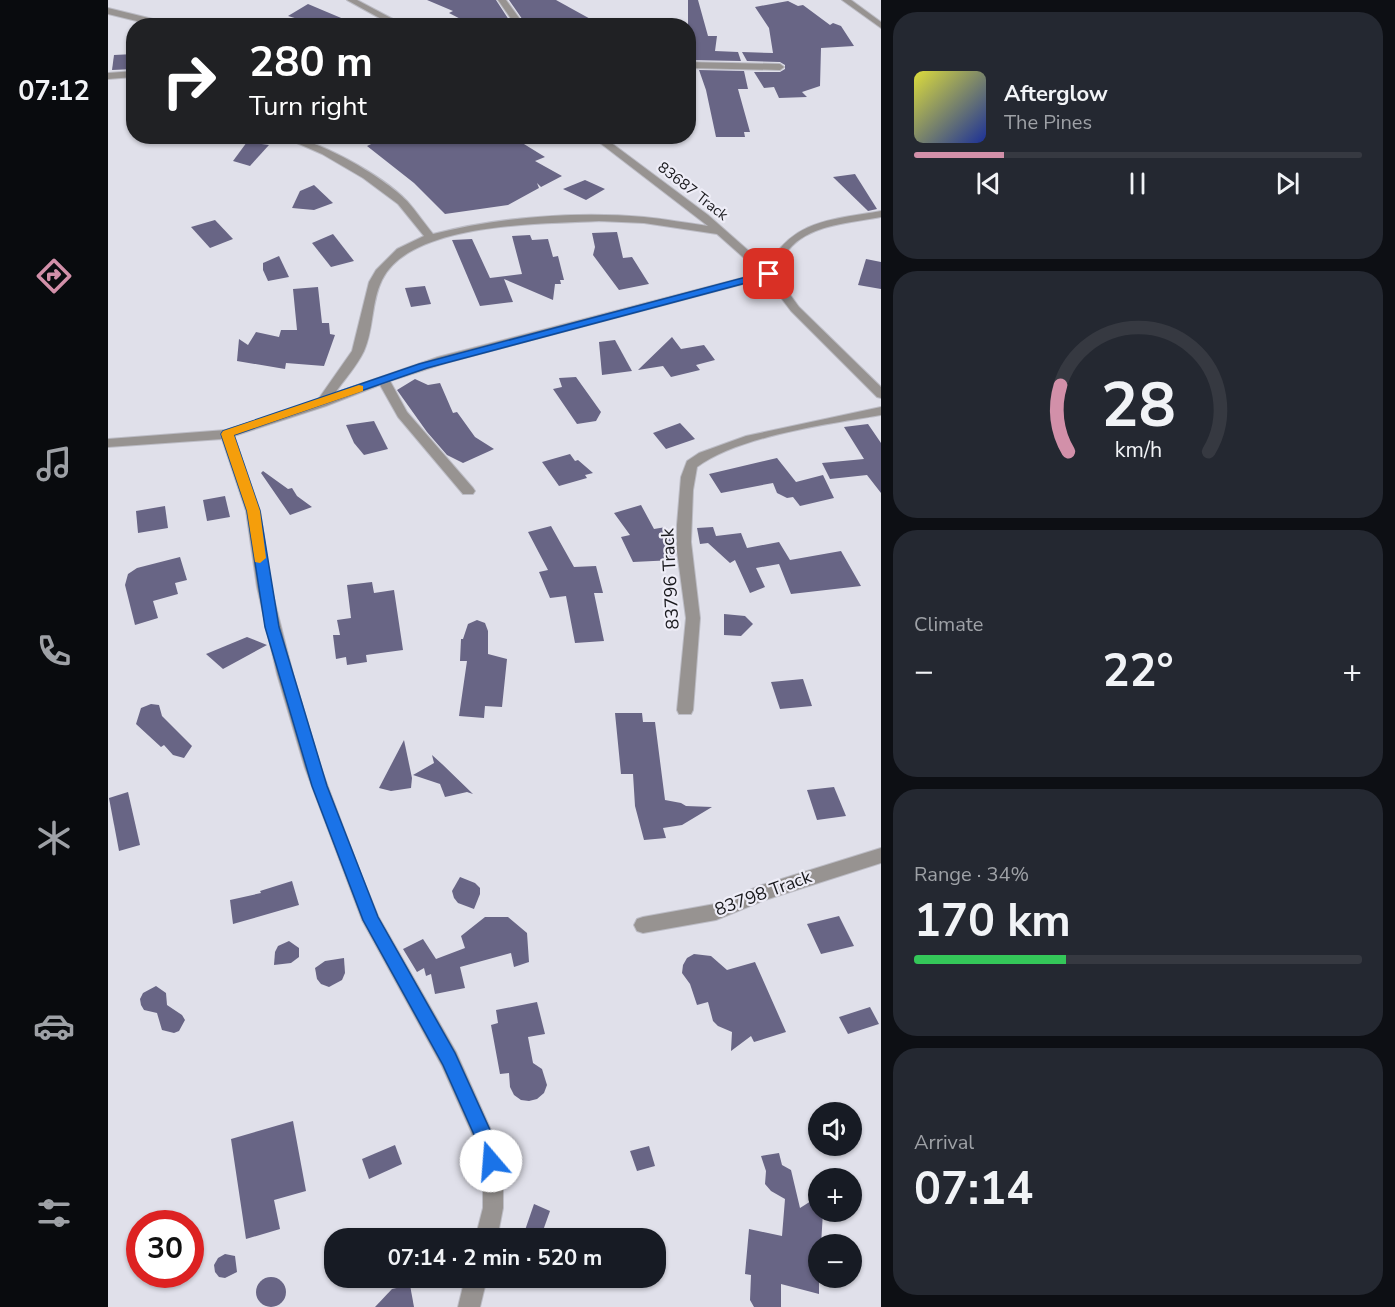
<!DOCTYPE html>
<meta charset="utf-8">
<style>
body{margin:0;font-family:"Nunito Sans",sans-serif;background:#242831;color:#f1f3f6;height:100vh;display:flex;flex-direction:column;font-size:22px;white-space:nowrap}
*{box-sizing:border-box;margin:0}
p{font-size:20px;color:#9ea1a6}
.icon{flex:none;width:33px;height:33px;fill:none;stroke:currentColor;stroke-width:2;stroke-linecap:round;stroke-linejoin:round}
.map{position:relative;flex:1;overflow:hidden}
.panel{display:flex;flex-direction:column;gap:12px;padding:12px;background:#0d0f14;width:514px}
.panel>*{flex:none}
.hud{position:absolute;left:18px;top:18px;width:570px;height:126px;border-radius:24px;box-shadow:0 2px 4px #0004;background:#202124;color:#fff;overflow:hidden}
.buttons{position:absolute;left:700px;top:1102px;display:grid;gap:12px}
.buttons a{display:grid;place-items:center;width:54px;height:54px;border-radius:50%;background:#171b24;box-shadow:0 2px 4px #0004;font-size:30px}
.speed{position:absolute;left:18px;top:1210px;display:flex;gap:12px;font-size:30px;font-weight:700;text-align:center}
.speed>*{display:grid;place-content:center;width:78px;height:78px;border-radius:50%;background:#171b24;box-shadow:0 2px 4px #0004;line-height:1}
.speed .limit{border:9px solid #d22;background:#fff;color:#111}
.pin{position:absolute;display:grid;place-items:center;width:51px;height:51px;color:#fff;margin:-26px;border-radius:12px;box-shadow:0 3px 9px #0006}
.me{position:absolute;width:66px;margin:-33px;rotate:342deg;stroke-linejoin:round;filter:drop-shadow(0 0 4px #0008)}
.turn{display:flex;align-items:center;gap:21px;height:126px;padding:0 24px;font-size:27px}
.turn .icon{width:78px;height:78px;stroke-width:2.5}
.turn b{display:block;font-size:42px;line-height:51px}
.big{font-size:45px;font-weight:700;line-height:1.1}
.panel .tile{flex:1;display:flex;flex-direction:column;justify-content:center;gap:9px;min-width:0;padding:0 21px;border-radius:24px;background:#242831}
.panel .dial{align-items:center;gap:0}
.dial svg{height:156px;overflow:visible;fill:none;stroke:#363941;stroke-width:7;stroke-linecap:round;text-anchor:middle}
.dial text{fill:#f1f3f6;stroke:none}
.song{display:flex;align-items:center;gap:18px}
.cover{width:72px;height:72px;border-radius:9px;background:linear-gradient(135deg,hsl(60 70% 55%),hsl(230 70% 35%))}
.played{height:6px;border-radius:3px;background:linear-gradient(90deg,#d290a9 20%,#363941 20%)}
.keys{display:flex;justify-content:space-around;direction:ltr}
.heat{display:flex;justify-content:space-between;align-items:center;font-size:33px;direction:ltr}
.charge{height:9px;border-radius:4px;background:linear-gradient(90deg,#34c759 34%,#363941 0)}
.trip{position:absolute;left:216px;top:1228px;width:342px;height:60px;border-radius:24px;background:#171b24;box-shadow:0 2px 4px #0004;font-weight:700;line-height:60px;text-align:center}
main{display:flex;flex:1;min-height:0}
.tabs{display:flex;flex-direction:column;width:108px;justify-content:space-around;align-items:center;background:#090b0e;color:#9ea1a6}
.tabs .icon{width:42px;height:42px}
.tabs .active{color:#d290a9}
.tabs b{font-size:27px;color:#f1f3f6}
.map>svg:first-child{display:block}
</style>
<main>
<nav class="tabs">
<b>07:12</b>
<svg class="icon active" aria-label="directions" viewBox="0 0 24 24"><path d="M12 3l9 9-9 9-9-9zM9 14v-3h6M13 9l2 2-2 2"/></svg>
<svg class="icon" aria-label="music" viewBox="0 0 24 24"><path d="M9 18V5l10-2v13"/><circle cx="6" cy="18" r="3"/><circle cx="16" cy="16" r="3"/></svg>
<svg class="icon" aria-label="phone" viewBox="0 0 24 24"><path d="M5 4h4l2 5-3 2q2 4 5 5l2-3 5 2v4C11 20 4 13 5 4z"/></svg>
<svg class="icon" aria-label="climate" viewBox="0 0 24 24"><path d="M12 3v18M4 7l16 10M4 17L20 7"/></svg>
<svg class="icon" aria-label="car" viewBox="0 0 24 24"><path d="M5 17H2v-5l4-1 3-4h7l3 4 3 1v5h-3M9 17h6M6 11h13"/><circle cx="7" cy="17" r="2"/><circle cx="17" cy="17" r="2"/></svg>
<svg class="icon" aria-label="filters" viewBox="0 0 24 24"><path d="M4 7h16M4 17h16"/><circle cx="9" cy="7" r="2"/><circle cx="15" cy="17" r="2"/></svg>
</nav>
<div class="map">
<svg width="773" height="1307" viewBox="0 0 773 1307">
<rect width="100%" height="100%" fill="#e0e0ea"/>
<g fill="#686585">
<path d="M 319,0 L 388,0 L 405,26 L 366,26 L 341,13 L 345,11 Z"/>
<path d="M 401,0 L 448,0 L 495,26 L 419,26 Z"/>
<path d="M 580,0 L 590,0 L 600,36 L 609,36 L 607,51 L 630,52 L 633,61 L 580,60 Z"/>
<path d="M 680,1 L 690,6 L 695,5 L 722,25 L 725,23 L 733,26 L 746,46 L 713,48 L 712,86 L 694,92 L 699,97 L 671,98 L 666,87 L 656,88 L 646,72 L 672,72 L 677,69 L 677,65 L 672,62 L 639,61 L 634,52 L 665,53 L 661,28 L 647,7 Z"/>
<path d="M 200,4 L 245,23 L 244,26 L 213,26 L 180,16 Z"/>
<path d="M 26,54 L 26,69 L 4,70 L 6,55 Z"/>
<path d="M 591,70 L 636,71 L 640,89 L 630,89 L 642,132 L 636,132 L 637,137 L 608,137 L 598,90 Z"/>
<path d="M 280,136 L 403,136 L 437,157 L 427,161 L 454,176 L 433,187 L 429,183 L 431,188 L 400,205 L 337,214 L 306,183 L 259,146 Z"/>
<path d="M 139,142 L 161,145 L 142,166 L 125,161 Z"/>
<path d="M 747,174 L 769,209 L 760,211 L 725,177 Z"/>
<path d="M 477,180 L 497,189 L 478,200 L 455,189 Z"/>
<path d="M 206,185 L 225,203 L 206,210 L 184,208 L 192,191 Z"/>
<path d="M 107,220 L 125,239 L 102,248 L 83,227 Z"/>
<path d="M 509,232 L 515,258 L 524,257 L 541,284 L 511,290 L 485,255 L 487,247 L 484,233 Z"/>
<path d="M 225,234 L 246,261 L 223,267 L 204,243 Z"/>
<path d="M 422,235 L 424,240 L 440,239 L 445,257 L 450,256 L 456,280 L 452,280 L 453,284 L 447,284 L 445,300 L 396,279 L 405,302 L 372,306 L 344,240 L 364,239 L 382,278 L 414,274 L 404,236 Z"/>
<path d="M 171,256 L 181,277 L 160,281 L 155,270 L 155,263 Z"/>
<path d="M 758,259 L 773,262 L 773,289 L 750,285 Z"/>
<path d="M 317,286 L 323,304 L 303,307 L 297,288 Z"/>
<path d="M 210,287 L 214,323 L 221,323 L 222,334 L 227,335 L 216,366 L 178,363 L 177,369 L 129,361 L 131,339 L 140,345 L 148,332 L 171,337 L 173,330 L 189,330 L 185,289 Z"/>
<path d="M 564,337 L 573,349 L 596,345 L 607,360 L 588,365 L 592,370 L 563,377 L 555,366 L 530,370 Z"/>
<path d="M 507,340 L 524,371 L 494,375 L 491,342 Z"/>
<path d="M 468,377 L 493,412 L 488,421 L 469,424 L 445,389 L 454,387 L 451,378 Z"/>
<path d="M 307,379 L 320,385 L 332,383 L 345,413 L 349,412 L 367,437 L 386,449 L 355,463 L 339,455 L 319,432 L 289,390 Z"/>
<path d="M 266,421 L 280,449 L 256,455 L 246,443 L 238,425 Z"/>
<path d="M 572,423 L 587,439 L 558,449 L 545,433 Z"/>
<path d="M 760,424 L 773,443 L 773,493 L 759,475 L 722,479 L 714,463 L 756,459 L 736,427 Z"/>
<path d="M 462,454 L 467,461 L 470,460 L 485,473 L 477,475 L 479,478 L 451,486 L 434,462 Z"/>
<path d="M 669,458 L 688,482 L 715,475 L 726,498 L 692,506 L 685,497 L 679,498 L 669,493 L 665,483 L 613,493 L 601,474 Z"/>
<path d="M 155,471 L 180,489 L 184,488 L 189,496 L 204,507 L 182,515 L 153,473 Z"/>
<path d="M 117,496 L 122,517 L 99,521 L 95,500 Z"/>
<path d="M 533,505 L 546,529 L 558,527 L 564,538 L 566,560 L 525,562 L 513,537 L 522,535 L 506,513 Z"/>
<path d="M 57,506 L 60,528 L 30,533 L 28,511 Z"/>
<path d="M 443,526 L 466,567 L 488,566 L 495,593 L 486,593 L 496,641 L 467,643 L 458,596 L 442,598 L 431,572 L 440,570 L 420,532 Z"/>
<path d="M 605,527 L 608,536 L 633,533 L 639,548 L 671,542 L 682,560 L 733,551 L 753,586 L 683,594 L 671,564 L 648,568 L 657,587 L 642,593 L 627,560 L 622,563 L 600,543 L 592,544 L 589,528 Z"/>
<path d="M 72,557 L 79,580 L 67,583 L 70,594 L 45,601 L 50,618 L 27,625 L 17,585 L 20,574 L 29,568 Z"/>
<path d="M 264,582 L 266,593 L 286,590 L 295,650 L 258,655 L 259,662 L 239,665 L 238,657 L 228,659 L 225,635 L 232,635 L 229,620 L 243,618 L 239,585 Z"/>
<path d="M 616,614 L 637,616 L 645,624 L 633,636 L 616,635 Z"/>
<path d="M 369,620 L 377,623 L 380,631 L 380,654 L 399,659 L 394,707 L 377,706 L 376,718 L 351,716 L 359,661 L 352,661 L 353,639 L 355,639 L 360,624 Z"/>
<path d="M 139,637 L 159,645 L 115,669 L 98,654 Z"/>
<path d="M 695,679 L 704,706 L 672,709 L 663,682 Z"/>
<path d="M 43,704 L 51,705 L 54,716 L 84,746 L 76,758 L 65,755 L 56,745 L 53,747 L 28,724 L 33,708 Z"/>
<path d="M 507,713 L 534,713 L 535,722 L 547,722 L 557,800 L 573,803 L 578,806 L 604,807 L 574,825 L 555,828 L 558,838 L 536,840 L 527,806 L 525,774 L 513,774 Z"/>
<path d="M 296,740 L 304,778 L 303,788 L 283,791 L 271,788 Z"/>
<path d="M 324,755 L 334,764 L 365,794 L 359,792 L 337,797 L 332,784 L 305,775 L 326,763 Z"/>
<path d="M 726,787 L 738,816 L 709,820 L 699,790 Z"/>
<path d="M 20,792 L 32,845 L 11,851 L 1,798 Z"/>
<path d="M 352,877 L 367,883 L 372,888 L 372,894 L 366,909 L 350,903 L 346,898 L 344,891 Z"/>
<path d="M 184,881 L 191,905 L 125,924 L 122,900 L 153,893 L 152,891 Z"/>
<path d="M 731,916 L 746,946 L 713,954 L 699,924 Z"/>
<path d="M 377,917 L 400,917 L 419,933 L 421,962 L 406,967 L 403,953 L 352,967 L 357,988 L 327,994 L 323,974 L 318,976 L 316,968 L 309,972 L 295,949 L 315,939 L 328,959 L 357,948 L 353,936 Z"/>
<path d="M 181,941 L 191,948 L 191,957 L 183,963 L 166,965 L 167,952 L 170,946 Z"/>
<path d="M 586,954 L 603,956 L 619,970 L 647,962 L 678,1032 L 646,1042 L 643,1036 L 623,1051 L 624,1032 L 610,1026 L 605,1021 L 600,1002 L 589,1005 L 582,984 L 574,973 L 575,965 L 579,958 Z"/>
<path d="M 236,958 L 237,973 L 234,980 L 221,987 L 213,984 L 209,979 L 207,968 L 217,961 Z"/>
<path d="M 48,986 L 58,993 L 59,1005 L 74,1015 L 77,1020 L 71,1031 L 66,1033 L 54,1030 L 49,1013 L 36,1010 L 33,1005 L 32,999 L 35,993 Z"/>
<path d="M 429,1002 L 437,1034 L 420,1037 L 425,1063 L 434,1069 L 439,1085 L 436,1093 L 429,1099 L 421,1101 L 413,1100 L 406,1095 L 402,1087 L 401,1073 L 392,1074 L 383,1025 L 390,1023 L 388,1010 Z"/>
<path d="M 762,1007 L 771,1024 L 740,1034 L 731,1017 Z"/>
<path d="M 185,1121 L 198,1191 L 166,1200 L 172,1229 L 138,1239 L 123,1139 Z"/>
<path d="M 287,1145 L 294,1164 L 261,1179 L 254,1159 Z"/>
<path d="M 541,1146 L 547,1166 L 529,1171 L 522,1151 Z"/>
<path d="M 671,1153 L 674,1165 L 683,1170 L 692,1208 L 711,1196 L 711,1212 L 715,1212 L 713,1245 L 711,1245 L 711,1294 L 673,1284 L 673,1307 L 646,1307 L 642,1300 L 643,1275 L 637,1274 L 641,1229 L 674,1236 L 677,1199 L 663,1191 L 657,1184 L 658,1171 L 653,1156 Z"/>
<path d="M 426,1204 L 442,1211 L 432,1239 L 414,1239 Z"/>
<path d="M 117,1254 L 127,1256 L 129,1272 L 117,1278 L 111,1277 L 107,1272 L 106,1265 L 110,1258 Z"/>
<circle cx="163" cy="1292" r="15"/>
<path d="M 302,1285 L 306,1307 L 267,1307 L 284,1289 Z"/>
</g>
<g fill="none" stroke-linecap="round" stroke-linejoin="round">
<defs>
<g id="street">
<path d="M 239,0 L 249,0 L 298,26 L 286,26 Z"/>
<path d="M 390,0 L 398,0 L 417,26 L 408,26 Z"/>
<path d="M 734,0 L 743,0 L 773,22 L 773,28 Z"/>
<path d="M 0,8 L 65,24 L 66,26 L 49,26 L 0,14 Z"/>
<path d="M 101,23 L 133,23 L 137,26 L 97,26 Z"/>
<path d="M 580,62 L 672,64 L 676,67 L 672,70 L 580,68 Z"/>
<path d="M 26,71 L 26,77 L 0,79 L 0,73 Z"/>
<path d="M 173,136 C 206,136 276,177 299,201 C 308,211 316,223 325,234 C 390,217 469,211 536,217 C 557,219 579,223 600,226 L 483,136 L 494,136 L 600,215 L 659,267 C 686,219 723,220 773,211 L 773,217 C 743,223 706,224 684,246 C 676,254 672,265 667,274 L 691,307 L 773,387 L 773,398 L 769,397 L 683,311 L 658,278 L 338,363 L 282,381 L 299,412 L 365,488 L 367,491 L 365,494 L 355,494 L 290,417 L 272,385 L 218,406 L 126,436 L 152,511 L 163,587 L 185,674 L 213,768 L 254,877 L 270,916 L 348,1052 L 391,1148 L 395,1174 L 395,1208 L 389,1239 L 367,1239 L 375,1208 L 375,1174 L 371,1149 L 334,1066 L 254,920 L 197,768 L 169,674 L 149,587 L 138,511 L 114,439 L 0,447 L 0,439 L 118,430 L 209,401 L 244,351 L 261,282 L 268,270 L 289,249 L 316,236 L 290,204 L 255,178 L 214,154 ZM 491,221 L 536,223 L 609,234 L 653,273 L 330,357 L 227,393 C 236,380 249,366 256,351 C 266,329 263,302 274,280 C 302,222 434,224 491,221 Z"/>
<path d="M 773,407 L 773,415 C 720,424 631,436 589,467 L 585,490 L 583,542 L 592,618 L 585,710 L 583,714 L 571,714 L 569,710 L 578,618 L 569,551 L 569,525 L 573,477 L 579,461 L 591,453 L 638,436 Z"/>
<path d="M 773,848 L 773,863 L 657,900 L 608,920 L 535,933 L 529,931 L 526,925 L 529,919 L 535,917 L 607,904 L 654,885 Z"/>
<path d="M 357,1278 L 379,1278 L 372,1307 L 350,1307 Z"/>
</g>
</defs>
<use href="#street" stroke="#bcbcc5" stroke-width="2"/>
<use href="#street" fill="#979391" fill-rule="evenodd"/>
</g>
<path fill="#1a73e8" stroke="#114b97" stroke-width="1.5" d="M 661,271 L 666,274 L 664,276 L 319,368 L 126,435 L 152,511 L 171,627 L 219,786 L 270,917 L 347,1053 L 387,1141 L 392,1161 L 389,1167 L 383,1170 L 376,1167 L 372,1148 L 335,1065 L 255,920 L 204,786 L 157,627 L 139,511 L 113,434 L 115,431 L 311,364 Z"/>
<path fill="#f59e0b" d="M 251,385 L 255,386 L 255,391 L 126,435 L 152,511 L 158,558 L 152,563 L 147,562 L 139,511 L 113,434 L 115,431 Z"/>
<g text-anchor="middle" stroke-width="4.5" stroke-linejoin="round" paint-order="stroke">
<g font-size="15" fill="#19191d" stroke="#eeedf7">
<text transform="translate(585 191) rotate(38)" y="5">83687 Track</text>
</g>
<g font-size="18" fill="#19191d" stroke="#eeedf7">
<text transform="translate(562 579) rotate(-93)" y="6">83796 Track</text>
<text transform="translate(655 893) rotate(-20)" y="6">83798 Track</text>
</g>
</g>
</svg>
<div class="buttons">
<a><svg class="icon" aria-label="sound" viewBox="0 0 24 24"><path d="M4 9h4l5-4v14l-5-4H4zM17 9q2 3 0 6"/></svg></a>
<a>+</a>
<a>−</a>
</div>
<div class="speed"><div class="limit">30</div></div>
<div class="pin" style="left:661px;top:274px;background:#d93025"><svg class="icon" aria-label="arrive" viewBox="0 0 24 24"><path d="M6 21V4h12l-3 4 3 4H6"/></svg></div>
<svg class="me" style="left:383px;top:1161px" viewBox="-20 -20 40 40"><circle r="19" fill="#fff"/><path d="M0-13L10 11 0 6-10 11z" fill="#1a73e8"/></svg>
<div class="trip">07:14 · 2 min · 520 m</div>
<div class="hud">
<div class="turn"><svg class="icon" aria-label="right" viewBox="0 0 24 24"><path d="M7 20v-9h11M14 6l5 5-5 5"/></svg><div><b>280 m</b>Turn right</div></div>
</div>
</div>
<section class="panel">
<div class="tile">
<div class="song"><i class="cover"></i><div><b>Afterglow</b><p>The Pines</p></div></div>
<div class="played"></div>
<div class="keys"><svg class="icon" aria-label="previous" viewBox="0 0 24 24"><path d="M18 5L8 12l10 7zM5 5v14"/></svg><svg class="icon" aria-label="pause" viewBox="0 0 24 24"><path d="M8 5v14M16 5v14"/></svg><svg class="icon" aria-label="next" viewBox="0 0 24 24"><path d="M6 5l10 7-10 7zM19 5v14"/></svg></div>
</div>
<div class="tile dial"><svg viewBox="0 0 100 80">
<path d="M14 69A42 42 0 1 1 86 69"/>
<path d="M14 69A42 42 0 0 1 10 35" stroke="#d290a9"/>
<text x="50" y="56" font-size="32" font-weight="700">28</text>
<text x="50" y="72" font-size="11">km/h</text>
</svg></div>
<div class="tile"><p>Climate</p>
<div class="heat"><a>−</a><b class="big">22°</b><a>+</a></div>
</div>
<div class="tile"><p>Range · 34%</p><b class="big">170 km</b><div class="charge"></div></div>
<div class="tile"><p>Arrival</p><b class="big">07:14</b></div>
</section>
</main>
